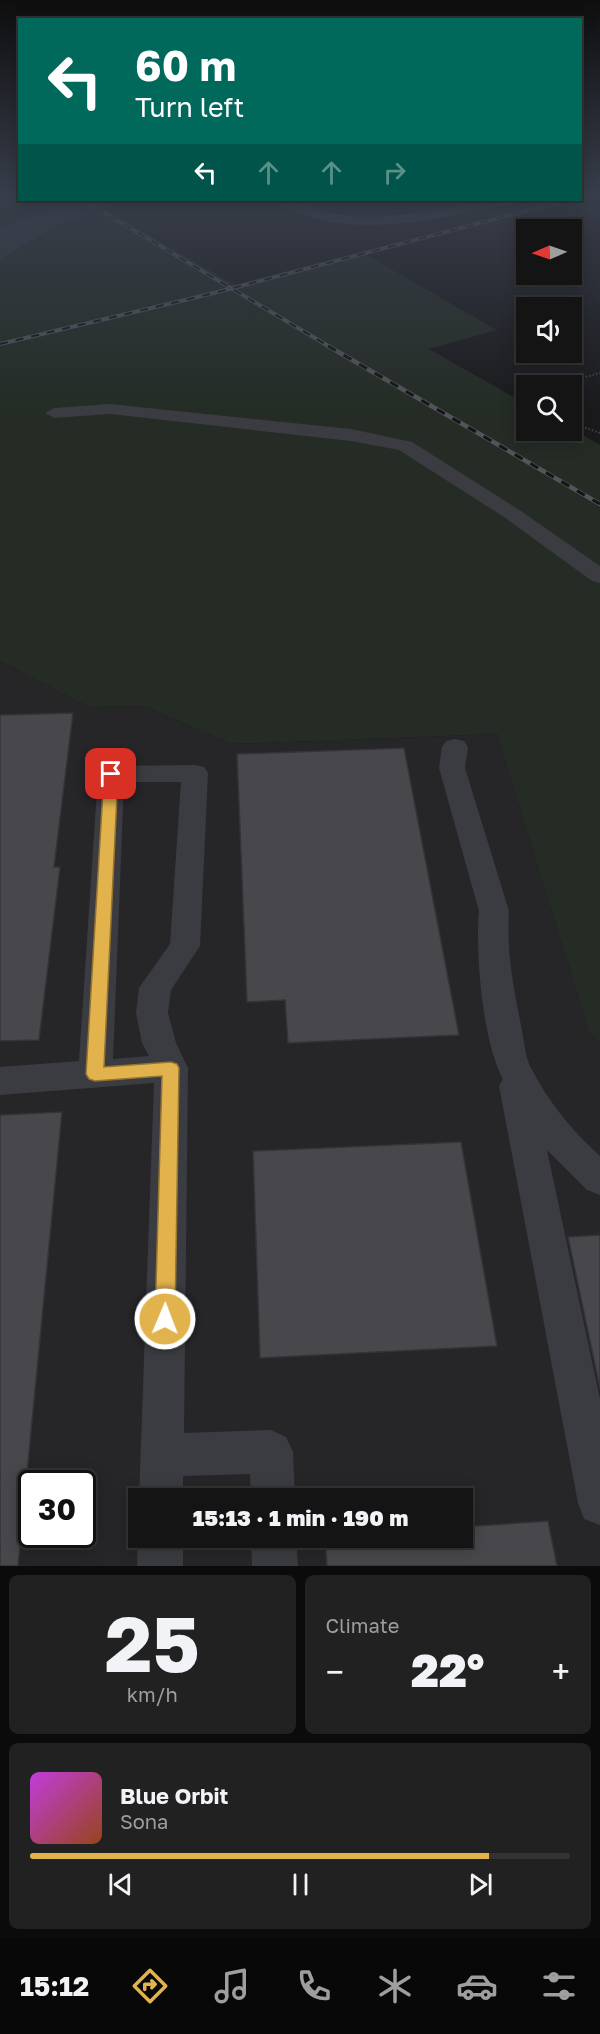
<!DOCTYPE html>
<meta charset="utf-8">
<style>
body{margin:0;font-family:"Golos Text",sans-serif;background:#212122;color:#f1f3f6;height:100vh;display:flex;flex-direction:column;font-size:22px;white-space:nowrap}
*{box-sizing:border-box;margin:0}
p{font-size:20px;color:#9d9ea0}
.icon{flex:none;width:33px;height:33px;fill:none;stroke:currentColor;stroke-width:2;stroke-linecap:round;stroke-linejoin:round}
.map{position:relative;height:1566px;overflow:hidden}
.details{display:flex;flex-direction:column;gap:9px;padding:9px;background:#0b0b0c;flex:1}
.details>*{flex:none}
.banner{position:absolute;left:18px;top:18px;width:564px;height:183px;border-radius:0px;box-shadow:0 3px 15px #0003,0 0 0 2px #333334;background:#00695c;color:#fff;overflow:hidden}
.needle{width:39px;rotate:268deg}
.controls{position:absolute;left:516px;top:219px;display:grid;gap:12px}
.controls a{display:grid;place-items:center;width:66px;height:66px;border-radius:0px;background:#141415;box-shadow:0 3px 15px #0003,0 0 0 2px #333334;font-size:30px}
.speed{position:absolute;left:18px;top:1470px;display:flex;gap:12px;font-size:30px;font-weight:700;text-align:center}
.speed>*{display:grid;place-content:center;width:78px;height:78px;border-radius:50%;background:#141415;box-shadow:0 3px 15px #0003,0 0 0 2px #333334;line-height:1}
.speed .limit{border:3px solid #111;border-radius:9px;background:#fff;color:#111}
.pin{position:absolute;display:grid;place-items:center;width:51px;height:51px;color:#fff;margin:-26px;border-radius:12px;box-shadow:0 3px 9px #0006}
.me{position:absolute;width:66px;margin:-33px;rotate:1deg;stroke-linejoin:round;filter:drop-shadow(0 0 4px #0008)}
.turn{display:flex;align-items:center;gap:21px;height:126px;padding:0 18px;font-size:27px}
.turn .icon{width:78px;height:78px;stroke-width:2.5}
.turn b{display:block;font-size:42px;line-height:51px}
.lanes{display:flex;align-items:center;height:57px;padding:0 18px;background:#0003;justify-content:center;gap:30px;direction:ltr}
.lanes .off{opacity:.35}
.big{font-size:45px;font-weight:800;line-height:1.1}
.details .tile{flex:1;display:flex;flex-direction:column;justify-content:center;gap:9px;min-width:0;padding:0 21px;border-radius:9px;background:#212122}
.details .dial{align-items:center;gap:0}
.dial b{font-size:78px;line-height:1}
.song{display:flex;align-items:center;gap:18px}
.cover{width:72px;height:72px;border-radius:9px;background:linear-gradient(135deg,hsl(290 70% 55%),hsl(20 70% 35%))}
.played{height:6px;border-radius:3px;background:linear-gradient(90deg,#e2b24c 85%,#333334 85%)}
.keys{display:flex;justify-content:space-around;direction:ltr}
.heat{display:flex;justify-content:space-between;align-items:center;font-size:33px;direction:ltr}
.details .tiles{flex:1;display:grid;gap:9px;grid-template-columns:1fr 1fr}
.tile:last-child{grid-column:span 2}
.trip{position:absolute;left:128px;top:1488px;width:345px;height:60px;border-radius:0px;background:#141415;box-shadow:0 3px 15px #0003,0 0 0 2px #333334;font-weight:800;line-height:60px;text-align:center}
.dock{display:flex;height:96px;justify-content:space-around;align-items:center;background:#080808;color:#9d9ea0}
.dock .icon{width:42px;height:42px}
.dock .selected{color:#e2b24c}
.dock b{font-size:27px;color:#f1f3f6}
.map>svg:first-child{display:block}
</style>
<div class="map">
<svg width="600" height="1566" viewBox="0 0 600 1566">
<rect width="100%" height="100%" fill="#1a1a1c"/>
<path fill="#262629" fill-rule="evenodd" d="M 0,661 L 89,707 L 144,706 L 231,744 L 497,734 L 589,1032 L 600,1042 L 600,1566 L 0,1566 ZM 32,1484 L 82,1484 L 82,1534 L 32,1534 ZM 138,1498 L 462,1498 L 462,1538 L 138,1538 Z"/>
<g fill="#242c25">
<path d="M 0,193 L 19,193 L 20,200 L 69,200 L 43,209 L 0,232 Z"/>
<path d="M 101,207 L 237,286 L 363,253 L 497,330 L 429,349 L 526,404 L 526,430 L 572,429 L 600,445 L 600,1042 L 589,1032 L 497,734 L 231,744 L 144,706 L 89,707 L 0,661 L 0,261 C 24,240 70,219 101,207 Z"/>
</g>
<path fill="#31393f" d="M 69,200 L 127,200 L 62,223 L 11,252 L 0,261 L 0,227 Z"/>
<g fill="#47474c" stroke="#343438" stroke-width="1.5">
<path d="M 73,713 L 54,867 L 60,867 L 39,1040 L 0,1041 L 0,715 Z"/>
<path d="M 404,748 L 459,1035 L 288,1043 L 285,1000 L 247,1002 L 237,754 Z"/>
<path d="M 62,1112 L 18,1566 L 0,1566 L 0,1115 Z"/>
<path d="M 461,1142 L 497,1346 L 260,1358 L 253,1151 Z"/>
<path d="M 600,1235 L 600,1388 L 568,1237 Z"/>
<path d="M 548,1521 L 557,1566 L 327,1566 L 325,1538 L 462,1538 L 462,1527 Z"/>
</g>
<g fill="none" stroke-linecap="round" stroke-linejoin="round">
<g stroke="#414348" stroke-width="2" stroke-dasharray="1.5 2" stroke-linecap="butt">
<path d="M 31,200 L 36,203"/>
<path d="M 552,386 L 600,373"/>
<path d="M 572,423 L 600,433"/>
</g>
<g fill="#3b3c41" fill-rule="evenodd">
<path d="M 273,200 C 294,198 313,211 335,214 C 374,220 416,214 454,207 C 476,203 497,198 518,200 L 512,204 C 442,217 361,240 293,211 C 286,208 278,205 273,200 Z"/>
<path d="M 110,404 L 351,429 L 412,442 L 518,509 L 600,566 L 600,583 L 592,581 L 504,517 L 399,450 L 351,441 L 110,414 L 54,418 L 45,413 L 54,408 Z"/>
<path d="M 455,739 L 464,741 L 468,747 L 465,768 L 509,911 C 506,952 514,990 522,1030 C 524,1041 525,1055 530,1066 C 547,1100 572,1131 600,1156 L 600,1195 L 587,1190 L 547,1150 L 600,1399 L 600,1525 L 584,1519 L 578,1503 L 499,1086 L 503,1079 C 483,1044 475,952 479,911 L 439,768 L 442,747 L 446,741 Z"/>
<path d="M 195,765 L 204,767 L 208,773 L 200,946 L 171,990 L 168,1013 L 176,1043 L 188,1068 L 184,1433 L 271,1430 L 286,1437 L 293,1452 L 295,1498 L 251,1498 L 250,1474 L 183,1476 L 183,1498 L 139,1498 L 154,1083 L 0,1095 L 0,1067 L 79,1061 L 98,774 L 102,768 L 111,766 ZM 124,782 L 181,782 L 170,944 L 139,988 L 136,1013 L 142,1043 L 149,1056 L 113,1059 Z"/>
<path d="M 138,1538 L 183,1538 L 183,1566 L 137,1566 Z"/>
<path d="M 251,1538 L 296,1538 L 298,1566 L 252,1566 Z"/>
</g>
<defs>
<g id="rail-far1">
<path d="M 580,196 L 593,193"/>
<path d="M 83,200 L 330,347"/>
<path d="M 0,344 L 210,294 L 567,200"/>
</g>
<path id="rail" d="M 328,346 L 600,504"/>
</defs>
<use href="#rail-far1" stroke="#535459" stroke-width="4"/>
<use href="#rail" stroke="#535459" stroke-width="4.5"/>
<use href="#rail-far1" stroke="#151517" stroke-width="2" stroke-dasharray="8" stroke-linecap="butt"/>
<use href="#rail" stroke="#151517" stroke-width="3" stroke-dasharray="9" stroke-linecap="butt"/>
</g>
<linearGradient id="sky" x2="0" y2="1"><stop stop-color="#0e0e0f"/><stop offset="0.47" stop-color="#383e4b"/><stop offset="1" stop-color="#383e4b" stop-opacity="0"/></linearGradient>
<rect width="600" height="412" fill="url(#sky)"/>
<path fill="#e2b24c" stroke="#937431" stroke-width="1.5" d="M 111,770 L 118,774 L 104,1067 L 171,1062 L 177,1064 L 179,1068 L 175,1319 L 172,1325 L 165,1328 L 158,1325 L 155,1319 L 162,1076 L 95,1081 L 89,1079 L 86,1074 L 104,774 Z"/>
</svg>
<div class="controls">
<a><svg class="needle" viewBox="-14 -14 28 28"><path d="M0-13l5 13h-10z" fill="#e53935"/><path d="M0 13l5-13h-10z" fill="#9d9ea0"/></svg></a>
<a><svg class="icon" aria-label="sound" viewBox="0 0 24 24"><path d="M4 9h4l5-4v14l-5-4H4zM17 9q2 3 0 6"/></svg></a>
<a><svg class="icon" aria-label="search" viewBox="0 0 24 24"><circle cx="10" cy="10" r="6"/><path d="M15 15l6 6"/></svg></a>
</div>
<div class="speed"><div class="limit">30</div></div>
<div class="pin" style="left:111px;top:774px;background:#d93025"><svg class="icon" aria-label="arrive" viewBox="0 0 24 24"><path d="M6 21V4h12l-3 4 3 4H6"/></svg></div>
<svg class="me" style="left:165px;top:1319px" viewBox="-20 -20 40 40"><circle r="17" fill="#e2b24c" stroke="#fff" stroke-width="3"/><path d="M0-11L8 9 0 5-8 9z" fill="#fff"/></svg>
<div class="trip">15:13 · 1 min · 190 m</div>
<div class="banner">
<div class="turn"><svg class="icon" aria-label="left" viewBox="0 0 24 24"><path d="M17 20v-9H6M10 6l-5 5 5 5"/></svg><div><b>60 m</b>Turn left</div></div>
<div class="lanes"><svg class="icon" aria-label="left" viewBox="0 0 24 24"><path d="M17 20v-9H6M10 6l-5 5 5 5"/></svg><svg class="icon off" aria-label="ahead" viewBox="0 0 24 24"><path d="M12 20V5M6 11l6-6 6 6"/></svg><svg class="icon off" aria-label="ahead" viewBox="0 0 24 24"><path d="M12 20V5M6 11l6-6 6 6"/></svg><svg class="icon off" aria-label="right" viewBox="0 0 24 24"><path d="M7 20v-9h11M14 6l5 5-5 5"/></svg></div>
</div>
</div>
<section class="details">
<div class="tiles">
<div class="tile dial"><b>25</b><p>km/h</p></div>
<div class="tile"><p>Climate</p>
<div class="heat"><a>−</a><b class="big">22°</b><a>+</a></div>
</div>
<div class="tile">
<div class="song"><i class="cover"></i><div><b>Blue Orbit</b><p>Sona</p></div></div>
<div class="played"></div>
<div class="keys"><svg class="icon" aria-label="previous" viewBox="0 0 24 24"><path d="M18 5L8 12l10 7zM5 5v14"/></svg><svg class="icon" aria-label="pause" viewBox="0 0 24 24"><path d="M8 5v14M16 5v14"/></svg><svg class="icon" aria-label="next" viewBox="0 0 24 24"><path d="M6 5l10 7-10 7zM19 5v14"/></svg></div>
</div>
</div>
</section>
<nav class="dock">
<b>15:12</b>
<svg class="icon selected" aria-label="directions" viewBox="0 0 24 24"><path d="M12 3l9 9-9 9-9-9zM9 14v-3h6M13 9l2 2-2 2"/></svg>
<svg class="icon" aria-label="music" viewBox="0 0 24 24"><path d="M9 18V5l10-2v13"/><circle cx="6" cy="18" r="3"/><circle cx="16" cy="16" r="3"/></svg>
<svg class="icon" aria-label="phone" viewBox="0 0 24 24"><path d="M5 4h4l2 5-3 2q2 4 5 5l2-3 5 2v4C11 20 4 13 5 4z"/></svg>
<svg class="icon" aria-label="climate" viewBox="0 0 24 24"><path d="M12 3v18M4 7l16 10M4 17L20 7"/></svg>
<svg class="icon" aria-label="car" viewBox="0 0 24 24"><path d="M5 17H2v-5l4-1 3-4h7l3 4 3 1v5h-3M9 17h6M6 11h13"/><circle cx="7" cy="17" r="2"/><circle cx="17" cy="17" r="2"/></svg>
<svg class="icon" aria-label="filters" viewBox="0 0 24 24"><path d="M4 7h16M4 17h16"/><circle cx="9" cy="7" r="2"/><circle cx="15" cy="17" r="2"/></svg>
</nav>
